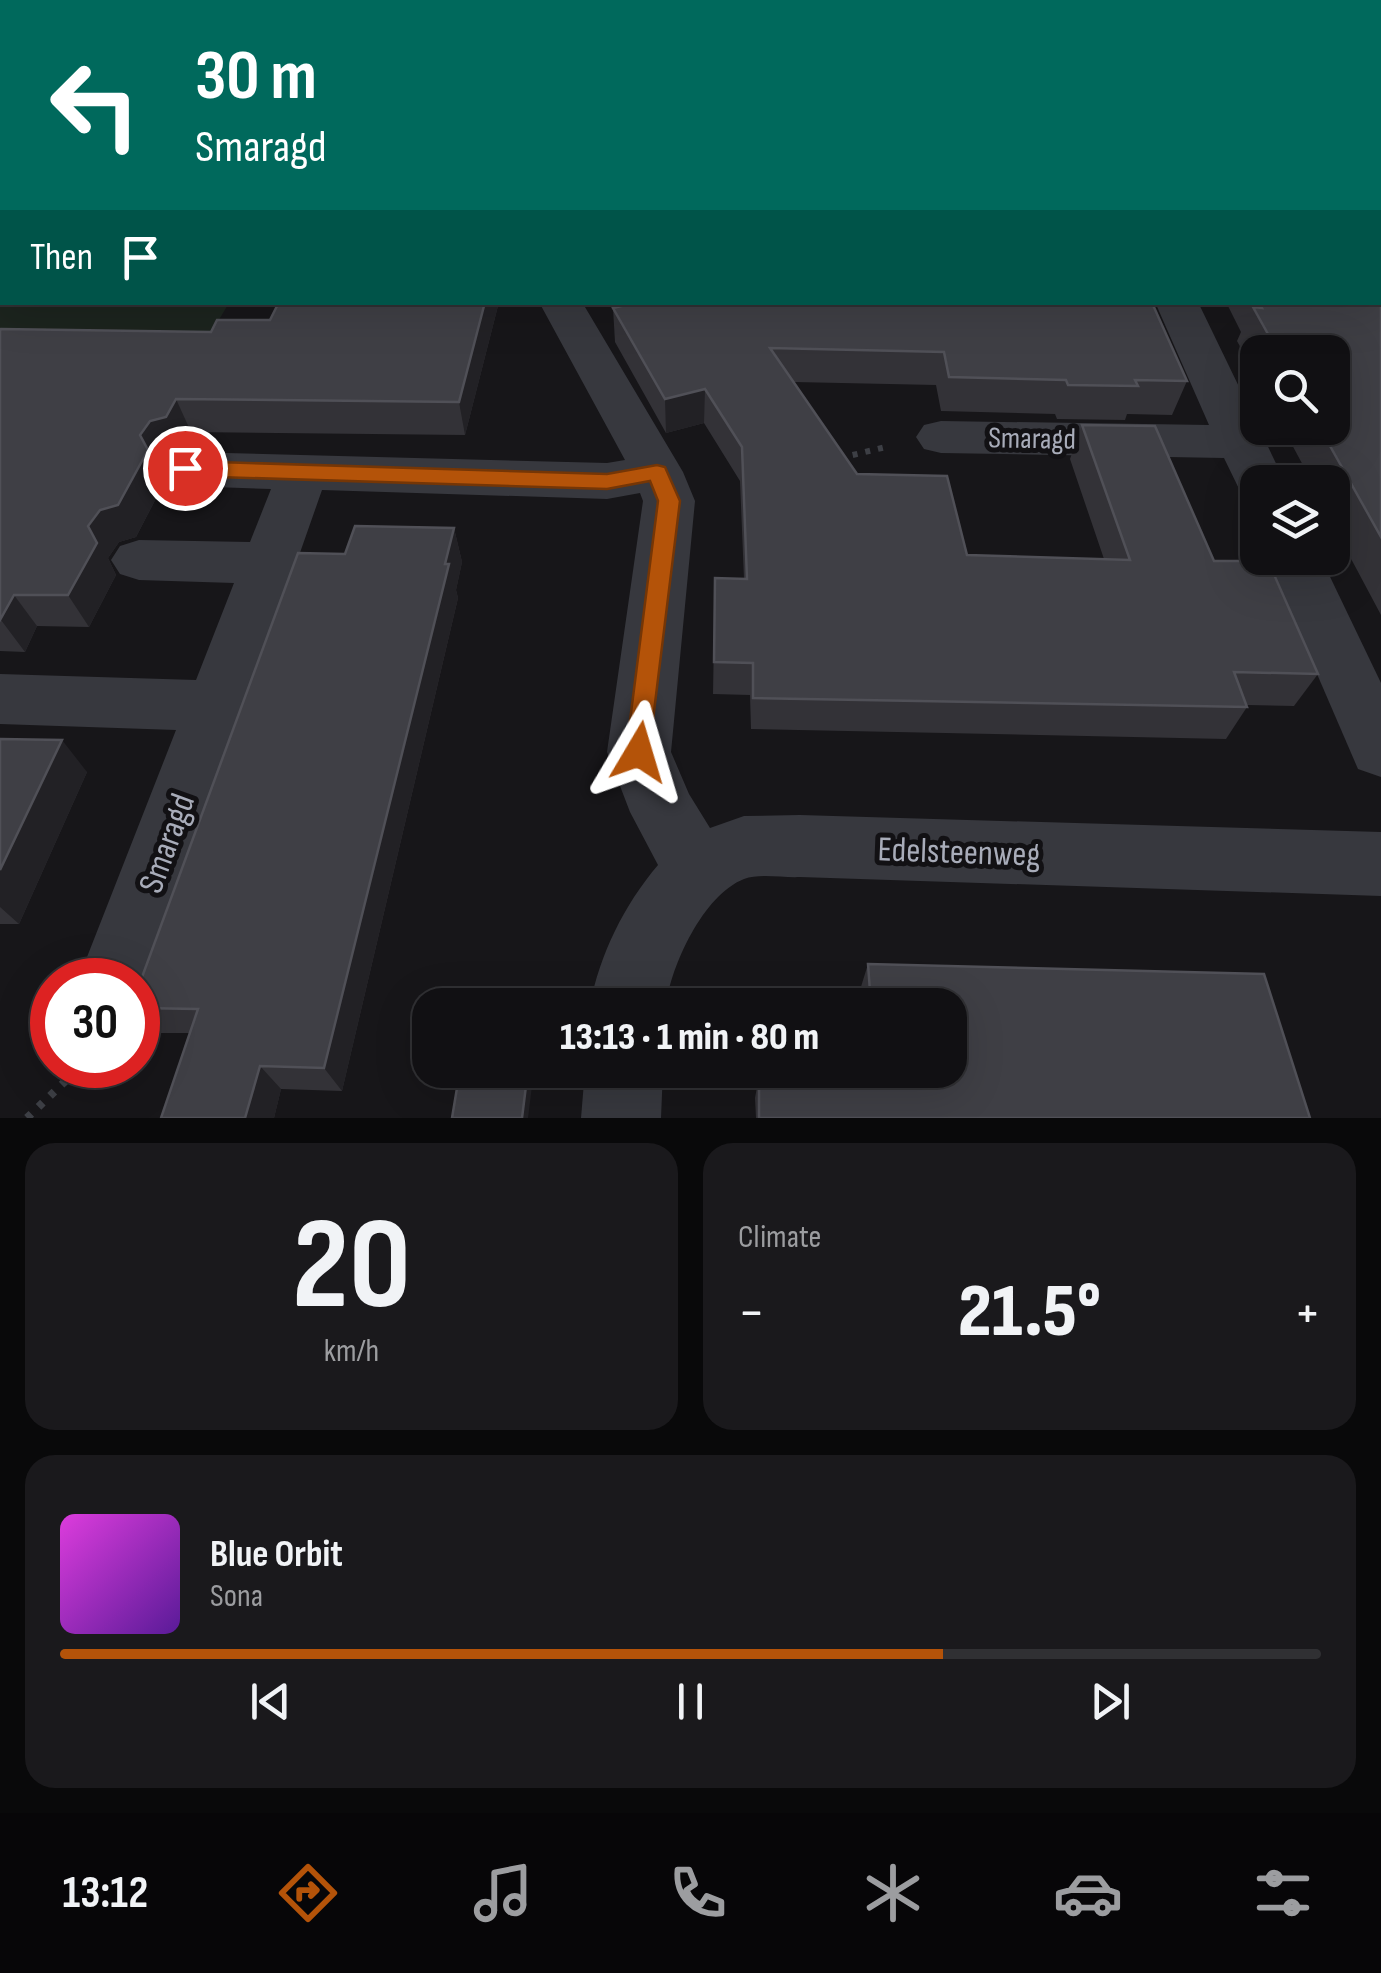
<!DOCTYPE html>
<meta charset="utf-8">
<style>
body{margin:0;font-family:"Sofia Sans Condensed",sans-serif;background:#1a191c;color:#f1f3f6;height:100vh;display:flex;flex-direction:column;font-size:38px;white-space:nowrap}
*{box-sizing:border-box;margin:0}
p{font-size:32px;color:#9c9da0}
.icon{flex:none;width:55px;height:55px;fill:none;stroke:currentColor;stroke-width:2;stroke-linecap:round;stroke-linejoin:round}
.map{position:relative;height:1118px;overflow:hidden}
.panel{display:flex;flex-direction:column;gap:25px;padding:25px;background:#09090a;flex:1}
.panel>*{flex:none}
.top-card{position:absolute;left:0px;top:0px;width:1382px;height:305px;box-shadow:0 10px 40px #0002,0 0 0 2px #303033;background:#00695c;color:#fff;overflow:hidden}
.fabs{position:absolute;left:1240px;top:335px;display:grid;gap:20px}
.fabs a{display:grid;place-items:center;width:110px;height:110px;border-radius:20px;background:#111013;box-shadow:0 10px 40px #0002,0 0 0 2px #303033;font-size:50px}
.speed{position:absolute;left:30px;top:958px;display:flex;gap:20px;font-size:50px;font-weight:700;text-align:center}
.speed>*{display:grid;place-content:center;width:130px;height:130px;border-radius:50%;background:#111013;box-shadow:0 10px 40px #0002,0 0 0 2px #303033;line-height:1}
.speed .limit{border:15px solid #d22;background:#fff;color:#111}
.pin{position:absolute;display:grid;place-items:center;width:85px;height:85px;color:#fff;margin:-42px;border:5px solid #fff;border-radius:50%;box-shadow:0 2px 10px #0007}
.me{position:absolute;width:110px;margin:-55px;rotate:7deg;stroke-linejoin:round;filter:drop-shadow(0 0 8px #0008)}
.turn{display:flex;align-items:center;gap:35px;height:210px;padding:0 30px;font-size:45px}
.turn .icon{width:130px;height:130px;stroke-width:2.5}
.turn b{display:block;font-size:70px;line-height:85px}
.then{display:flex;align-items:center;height:95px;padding:0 30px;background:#0003;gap:20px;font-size:38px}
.big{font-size:75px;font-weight:800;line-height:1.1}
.panel .card{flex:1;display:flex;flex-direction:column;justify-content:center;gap:15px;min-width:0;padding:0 35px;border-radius:30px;background:#1a191c}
.panel .dial{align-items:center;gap:0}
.dial b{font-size:130px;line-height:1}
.song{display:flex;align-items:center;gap:30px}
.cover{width:120px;height:120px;border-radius:15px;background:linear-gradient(135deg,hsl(300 70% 55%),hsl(270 70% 35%))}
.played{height:10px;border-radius:5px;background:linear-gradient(90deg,#b45309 70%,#303033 70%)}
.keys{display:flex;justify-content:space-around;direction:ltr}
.heat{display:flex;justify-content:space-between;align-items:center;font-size:55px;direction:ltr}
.panel .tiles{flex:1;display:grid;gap:25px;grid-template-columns:1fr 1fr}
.card:last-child{grid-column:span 2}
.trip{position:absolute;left:412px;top:988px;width:555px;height:100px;border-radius:30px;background:#111013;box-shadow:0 10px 40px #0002,0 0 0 2px #303033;font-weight:800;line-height:100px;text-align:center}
.menu{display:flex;height:160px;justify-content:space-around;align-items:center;background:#070608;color:#9c9da0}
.menu .icon{width:70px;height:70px}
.menu .current{color:#b45309}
.menu b{font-size:45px;color:#f1f3f6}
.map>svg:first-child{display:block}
</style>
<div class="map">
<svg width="1381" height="1118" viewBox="0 0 1381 1118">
<rect width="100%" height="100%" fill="#171619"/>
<g fill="#1c241e">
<path d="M 0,0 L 855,0 L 2,2 L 0,233 Z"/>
<path d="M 0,269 L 2,302 L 229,303 L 208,338 L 0,334 Z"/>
</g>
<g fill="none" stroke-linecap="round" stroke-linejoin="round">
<g fill="#2c343d" fill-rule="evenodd">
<path d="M 0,0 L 13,0 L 2,5 Z"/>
<rect x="747" y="0" width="12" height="2"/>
</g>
<path stroke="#3d3f45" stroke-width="6" stroke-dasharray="5 8" stroke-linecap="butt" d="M 840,458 L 886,447"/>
<path stroke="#3d3f45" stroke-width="8" stroke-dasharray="6 10" stroke-linecap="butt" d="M 27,1118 L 82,1065"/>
<g fill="#37383e" fill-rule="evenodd">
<rect x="1380" y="7" width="1" height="18"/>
<path d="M 539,302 L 582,302 L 683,472 L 695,501 L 671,752 L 689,794 L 710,828 L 744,816 L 800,815 L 1381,832 L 1381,896 L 800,877 C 783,878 760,873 744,879 C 703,895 671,966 666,1005 L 590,1005 C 600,954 624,905 658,865 L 630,812 L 607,752 L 643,501 L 640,493 L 607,499 L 322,490 L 141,1006 L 138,1008 L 138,980 L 78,980 L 176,730 L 0,724 L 0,674 L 196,680 L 234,583 L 139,580 L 120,574 L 111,560 L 120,546 L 139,540 L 250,542 L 271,489 L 185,486 L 167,481 L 160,469 L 167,457 L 185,452 L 607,463 L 625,460 Z"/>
<path d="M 1155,302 L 1198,302 L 1285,482 L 1258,482 L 1258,499 L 1242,495 L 1224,458 L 941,453 L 924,449 L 916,437 L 924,425 L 941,421 L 1209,425 Z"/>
<path d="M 1267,558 L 1321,558 L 1381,683 L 1381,777 L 1358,769 Z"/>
<path d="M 585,1070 L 663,1070 L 661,1118 L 581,1118 Z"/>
</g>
</g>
<g fill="#333237">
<path d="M 1161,0 L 1284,0 L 1286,2 L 1163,2 Z"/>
<path d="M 1381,286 L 1381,615 L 1332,523 L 1332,482 L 1312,482 L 1283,428 L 1332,428 L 1332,352 L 1258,352 L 1258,379 L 1237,341 L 1241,332 L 1226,302 L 1380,302 Z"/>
<path d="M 279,302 L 499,302 L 465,435 L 191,432 L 182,449 L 166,453 L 157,467 L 164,483 L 136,537 L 119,542 L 108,558 L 116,575 L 89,627 L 37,626 L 25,652 L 0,651 L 0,331 L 211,332 L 270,320 Z"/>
<path d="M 633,302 L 1108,302 L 1187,381 L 1172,415 L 1127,414 L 1125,420 L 1057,419 L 1055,414 L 941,411 L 936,385 L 794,382 L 857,474 L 967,555 L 1104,559 L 1070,459 L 1082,425 L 1214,561 L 1318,674 L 1294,706 L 1247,705 L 1247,707 L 1226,739 L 751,729 L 750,695 L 713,694 L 715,578 L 744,579 L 740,481 L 704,423 L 666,433 L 615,342 L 613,308 Z"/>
<path d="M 454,528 L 462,562 L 456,590 L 458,598 L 342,1091 L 281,1089 L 274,1118 L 161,1118 L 189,1033 L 157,1033 L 138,1015 L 138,988 L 345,554 Z"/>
<path d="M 0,739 L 87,772 L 19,924 L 0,924 Z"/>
<path d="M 868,964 L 1310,1118 L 756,1118 L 755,1098 L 759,1076 L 819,1077 L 818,1070 L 950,1070 L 950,1005 L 861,1005 L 860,990 Z"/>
</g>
<g fill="#222125">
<path d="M 485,302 L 499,302 L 465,435 L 459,402 Z"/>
<path d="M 705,389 L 704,423 L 666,433 L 665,399 Z"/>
<path d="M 176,399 L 191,432 L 182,449 L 166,453 L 157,467 L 164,483 L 136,537 L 119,542 L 108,558 L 116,575 L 89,627 L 68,595 L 88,526 L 140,435 L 150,421 Z"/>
<path d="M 454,528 L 462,562 L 456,590 L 458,598 L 342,1091 L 324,1068 Z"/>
<path d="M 14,595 L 37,626 L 25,652 L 1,620 Z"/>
<path d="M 62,740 L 87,772 L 19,924 L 0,907 L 0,870 Z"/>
<path d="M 260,1066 L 281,1089 L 274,1118 L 245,1118 Z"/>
<path d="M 528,1070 L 534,1070 L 528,1118 L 522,1118 Z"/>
</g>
<g fill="#3f3f45" stroke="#505057" stroke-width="2.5">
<path d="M 991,0 L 1021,0 L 1028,2 L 992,2 Z"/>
<path d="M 1191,0 L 1284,0 L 1286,2 L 1193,2 Z"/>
<path d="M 1380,285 L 1381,286 L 1381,537 L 1320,428 L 1332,428 L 1332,352 L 1278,352 L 1253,307 L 1262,308 L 1259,302 L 1380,302 Z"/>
<path d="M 279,302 L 485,302 L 459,402 L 176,399 L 166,417 L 150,421 L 140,435 L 148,450 L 118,505 L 100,510 L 88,526 L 97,543 L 68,595 L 14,595 L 0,620 L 0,331 L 1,329 L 211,332 L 217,320 L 270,320 Z"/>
<path d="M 638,302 L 1108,302 L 1109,305 L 1153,305 L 1187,381 L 1135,380 L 1138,386 L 1068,385 L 1066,380 L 949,377 L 944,352 L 770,348 L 857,474 L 947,476 L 967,555 L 1130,560 L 1082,425 L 1155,426 L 1214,561 L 1268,561 L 1318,674 L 1234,672 L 1247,707 L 753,698 L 753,663 L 714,662 L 715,578 L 747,579 L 742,447 L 705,389 L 665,399 L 613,308 Z"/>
<path d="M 355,526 L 454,528 L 445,564 L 449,564 L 324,1068 L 260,1066 L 245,1118 L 161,1118 L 198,1009 L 138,1008 L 138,988 L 298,553 L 345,554 Z"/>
<path d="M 0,739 L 62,740 L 0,870 Z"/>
<path d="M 868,964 L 1264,974 L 1310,1118 L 759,1118 L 759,1076 L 827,1077 L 827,1070 L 950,1070 L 950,1005 L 871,1005 Z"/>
<path d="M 473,992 L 538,994 L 536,1005 L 471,1005 Z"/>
<path d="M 460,1070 L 528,1070 L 522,1118 L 452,1118 Z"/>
</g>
<path fill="#b45309" stroke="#753606" stroke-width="2.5" d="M 185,461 L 607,474 L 657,465 L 665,467 L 680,501 L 648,760 L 639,763 L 630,760 L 626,752 L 658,501 L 650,481 L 607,489 L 185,476 L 175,468 Z"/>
<g text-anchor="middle" stroke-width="10" stroke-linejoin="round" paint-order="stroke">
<g font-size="30" fill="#a8acb9" stroke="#121114">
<text transform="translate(1032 438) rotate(1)" y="10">Smaragd</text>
</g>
<g font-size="35" fill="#a8acb9" stroke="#121114">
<text transform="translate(166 843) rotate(-70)" y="12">Smaragd</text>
<text transform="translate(959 851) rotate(2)" y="12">Edelsteenweg</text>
</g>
</g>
</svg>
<div class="fabs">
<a><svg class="icon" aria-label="search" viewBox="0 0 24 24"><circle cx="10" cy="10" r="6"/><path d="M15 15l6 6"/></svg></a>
<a><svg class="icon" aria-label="layers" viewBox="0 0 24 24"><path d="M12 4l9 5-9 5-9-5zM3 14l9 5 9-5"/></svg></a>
</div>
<div class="speed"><div class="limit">30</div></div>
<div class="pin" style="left:185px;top:468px;background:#d93025"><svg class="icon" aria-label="arrive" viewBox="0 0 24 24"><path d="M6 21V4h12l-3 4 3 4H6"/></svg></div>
<svg class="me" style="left:639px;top:752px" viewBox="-20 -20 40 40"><path d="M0-17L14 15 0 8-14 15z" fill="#b45309" stroke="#fff" stroke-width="4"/></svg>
<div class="trip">13:13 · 1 min · 80 m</div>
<div class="top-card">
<div class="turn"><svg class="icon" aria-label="left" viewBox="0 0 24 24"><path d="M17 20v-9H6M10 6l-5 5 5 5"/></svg><div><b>30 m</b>Smaragd</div></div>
<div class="then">Then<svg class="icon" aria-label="arrive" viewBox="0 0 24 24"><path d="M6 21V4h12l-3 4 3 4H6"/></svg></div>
</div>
</div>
<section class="panel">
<div class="tiles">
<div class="card dial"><b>20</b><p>km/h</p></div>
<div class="card"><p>Climate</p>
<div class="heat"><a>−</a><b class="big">21.5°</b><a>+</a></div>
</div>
<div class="card">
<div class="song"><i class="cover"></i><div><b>Blue Orbit</b><p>Sona</p></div></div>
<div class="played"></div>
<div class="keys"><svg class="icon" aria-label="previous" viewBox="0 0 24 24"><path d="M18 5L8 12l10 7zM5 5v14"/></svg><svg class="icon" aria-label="pause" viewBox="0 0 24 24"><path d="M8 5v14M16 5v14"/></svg><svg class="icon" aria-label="next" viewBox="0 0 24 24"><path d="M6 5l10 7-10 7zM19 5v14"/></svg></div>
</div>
</div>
</section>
<nav class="menu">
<b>13:12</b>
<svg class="icon current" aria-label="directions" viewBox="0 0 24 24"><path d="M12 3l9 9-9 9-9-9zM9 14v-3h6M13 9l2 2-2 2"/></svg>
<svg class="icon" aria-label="music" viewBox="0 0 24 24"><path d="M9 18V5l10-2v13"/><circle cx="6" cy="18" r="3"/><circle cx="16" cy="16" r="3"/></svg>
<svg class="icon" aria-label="phone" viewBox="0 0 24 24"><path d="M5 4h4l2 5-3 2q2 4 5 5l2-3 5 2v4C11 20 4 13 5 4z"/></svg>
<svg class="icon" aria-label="climate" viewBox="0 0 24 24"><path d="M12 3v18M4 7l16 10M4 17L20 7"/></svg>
<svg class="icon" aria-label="car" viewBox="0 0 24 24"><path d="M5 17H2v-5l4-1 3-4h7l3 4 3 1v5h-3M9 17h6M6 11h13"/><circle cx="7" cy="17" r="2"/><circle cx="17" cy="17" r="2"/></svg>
<svg class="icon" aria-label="filters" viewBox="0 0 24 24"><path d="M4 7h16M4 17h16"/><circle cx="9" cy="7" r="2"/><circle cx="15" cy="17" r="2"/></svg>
</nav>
